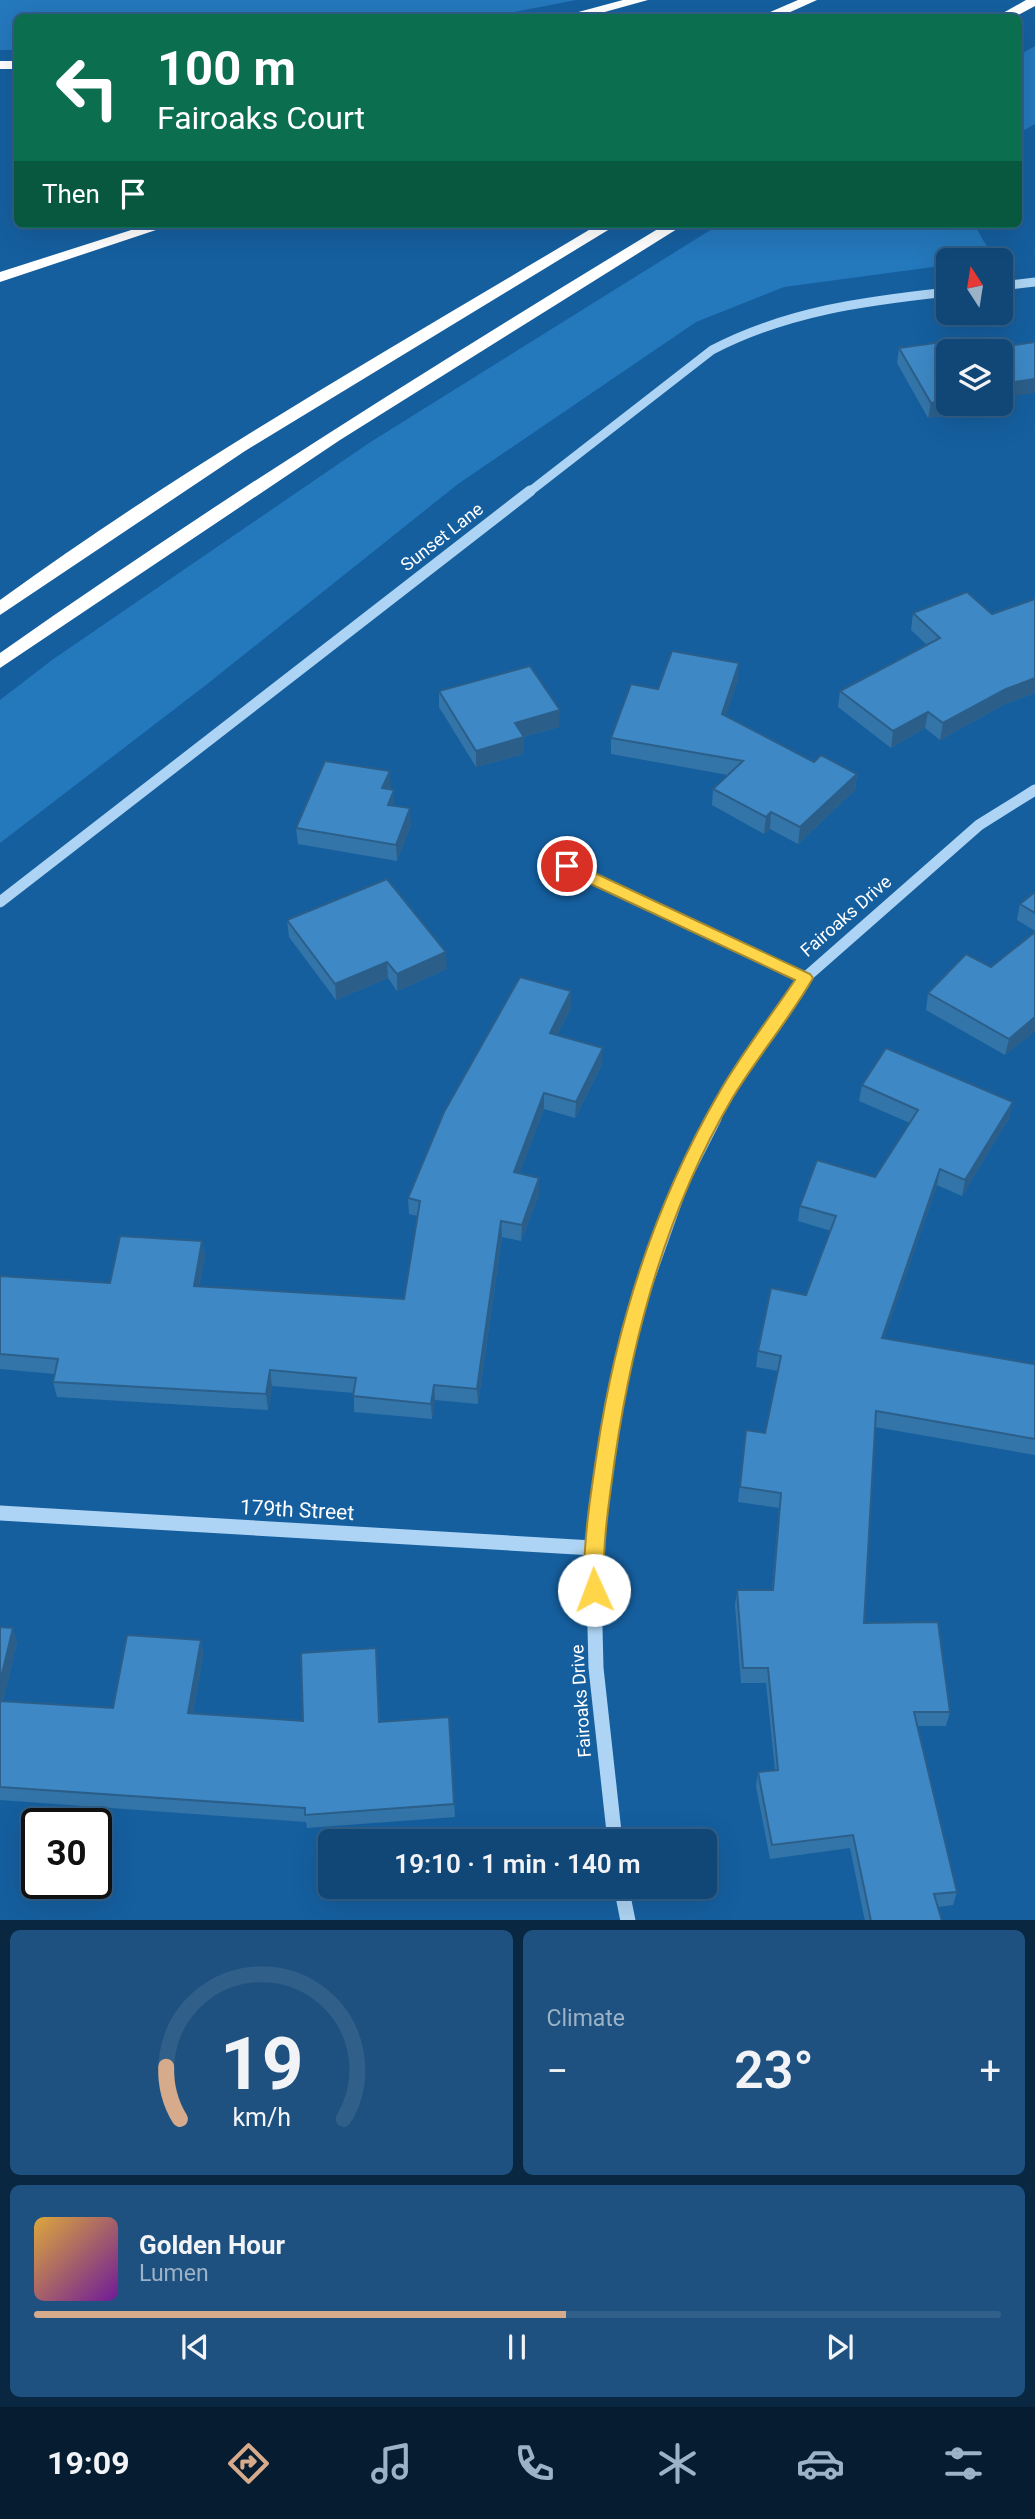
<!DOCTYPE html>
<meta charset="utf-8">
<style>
body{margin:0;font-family:Roboto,sans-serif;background:#1e517f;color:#f1f3f6;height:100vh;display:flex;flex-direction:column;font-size:26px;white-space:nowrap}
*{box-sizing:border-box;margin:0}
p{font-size:23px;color:#9cb2c6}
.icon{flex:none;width:38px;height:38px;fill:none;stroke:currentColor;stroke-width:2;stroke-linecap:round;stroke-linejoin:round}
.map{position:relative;height:1920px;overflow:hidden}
.details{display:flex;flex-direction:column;gap:10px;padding:10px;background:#092741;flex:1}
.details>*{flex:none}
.banner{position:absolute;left:14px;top:14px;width:1008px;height:214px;border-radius:10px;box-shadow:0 7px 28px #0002,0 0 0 2px #305f89;background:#0b6e4f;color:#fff;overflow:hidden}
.needle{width:46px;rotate:348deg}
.buttons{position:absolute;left:936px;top:248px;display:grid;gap:14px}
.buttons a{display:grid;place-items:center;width:77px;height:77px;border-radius:10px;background:#104777;box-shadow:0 7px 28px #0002,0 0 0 2px #305f89;font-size:35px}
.speed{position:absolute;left:21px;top:1808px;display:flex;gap:14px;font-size:35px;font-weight:700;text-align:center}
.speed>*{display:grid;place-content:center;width:91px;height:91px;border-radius:50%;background:#104777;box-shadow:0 7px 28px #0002,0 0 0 2px #305f89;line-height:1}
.speed .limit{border:4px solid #111;border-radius:10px;background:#fff;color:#111}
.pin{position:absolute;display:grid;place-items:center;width:60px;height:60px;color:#fff;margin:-30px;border:4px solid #fff;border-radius:50%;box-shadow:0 2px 7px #0007}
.me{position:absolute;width:77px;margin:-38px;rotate:358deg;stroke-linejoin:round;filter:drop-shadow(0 0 5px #0008)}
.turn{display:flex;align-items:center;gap:24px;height:147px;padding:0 28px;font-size:32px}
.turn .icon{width:91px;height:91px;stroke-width:2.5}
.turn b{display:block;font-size:49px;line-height:60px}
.then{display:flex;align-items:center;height:66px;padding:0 28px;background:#0003;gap:14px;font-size:26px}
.big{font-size:52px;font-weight:600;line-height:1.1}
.details .tile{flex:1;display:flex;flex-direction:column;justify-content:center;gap:10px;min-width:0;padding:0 24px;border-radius:10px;background:#1e517f}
.details .dial{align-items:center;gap:0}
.dial svg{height:182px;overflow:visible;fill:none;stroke:#305f89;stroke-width:7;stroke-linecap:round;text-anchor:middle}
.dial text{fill:#f1f3f6;stroke:none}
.song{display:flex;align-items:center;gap:21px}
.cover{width:84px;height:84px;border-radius:10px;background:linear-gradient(135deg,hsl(40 70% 55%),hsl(280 70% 35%))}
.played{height:7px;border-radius:4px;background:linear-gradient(90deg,#d6ab8b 55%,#305f89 55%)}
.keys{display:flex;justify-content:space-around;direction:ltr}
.heat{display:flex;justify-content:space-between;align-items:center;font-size:38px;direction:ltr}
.details .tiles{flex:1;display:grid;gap:10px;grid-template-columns:1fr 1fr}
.tile:last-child{grid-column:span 2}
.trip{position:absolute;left:318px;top:1829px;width:399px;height:70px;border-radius:10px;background:#104777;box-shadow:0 7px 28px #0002,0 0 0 2px #305f89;font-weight:600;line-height:70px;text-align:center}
.tab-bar{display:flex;height:112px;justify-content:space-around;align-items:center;background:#061c30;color:#9cb2c6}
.tab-bar .icon{width:49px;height:49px}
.tab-bar .current{color:#d6ab8b}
.tab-bar b{font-size:32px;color:#f1f3f6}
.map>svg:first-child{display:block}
</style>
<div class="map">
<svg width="1035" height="1921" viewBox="0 0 1035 1921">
<rect width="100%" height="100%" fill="#155f9f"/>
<g fill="#2478bc">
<path d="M 0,0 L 576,0 L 484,18 L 18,18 L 17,50 L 0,50 Z"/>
<path d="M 1035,46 L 1035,124 L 1019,133 L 1019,55 Z"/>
<path d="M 720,224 L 974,224 L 994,259 L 948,261 L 948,265 L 784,287 L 696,322 L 458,484 L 206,685 L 0,843 L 0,700 L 52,660 L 369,443 Z"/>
</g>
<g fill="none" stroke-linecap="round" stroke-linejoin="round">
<g stroke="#add4f4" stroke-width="9">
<path d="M 1001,286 L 1035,282"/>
<path d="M 528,493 L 712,350 C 787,311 865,301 948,292"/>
</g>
<g stroke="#add4f4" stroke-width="11">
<path d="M 567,866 L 805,978"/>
<path d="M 0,902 L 530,491"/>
<path d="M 713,1120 L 726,1094 L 805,978 L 979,825 L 1035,790"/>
</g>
<g stroke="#add4f4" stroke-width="15">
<path d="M 0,1513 L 593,1548"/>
<path d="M 615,1841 L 596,1668 L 593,1548 L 616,1392 L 629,1330 L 681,1183 L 714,1118"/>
<path d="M 621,1886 L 628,1921"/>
</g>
<g fill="#fff" fill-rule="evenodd">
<path d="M 623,0 L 648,0 L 583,18 L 556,18 Z"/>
<path d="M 798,0 L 817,0 L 777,18 L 756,18 Z"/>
<path d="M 1026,0 L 1035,0 L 1035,6 L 1013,18 L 994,18 Z"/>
<rect x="0" y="61" width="18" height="8"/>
<path d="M 150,224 L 174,224 L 0,282 L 0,272 Z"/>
<path d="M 599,224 L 618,224 L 245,451 L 0,615 L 0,600 C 191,461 397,345 599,224 Z"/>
<path d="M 666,224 L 685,224 L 340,440 L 0,668 L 0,653 C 216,501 440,361 666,224 Z"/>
</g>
</g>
<g fill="#3475a9">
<path d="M 899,348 L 979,411 L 928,418 L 897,363 Z"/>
<path d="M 1035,599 L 1035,693 L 1003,705 L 940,740 L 925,728 L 891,748 L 838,707 L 840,691 L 927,645 L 911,630 L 913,613 L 992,614 Z"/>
<path d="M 738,679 L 725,716 L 814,762 L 857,774 L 855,790 L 798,844 L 770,829 L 764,834 L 712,805 L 713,789 L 728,775 L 611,754 L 611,738 L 658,689 Z"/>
<path d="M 439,691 L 559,727 L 523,737 L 524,754 L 476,767 L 439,707 Z"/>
<path d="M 391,787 L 390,790 L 394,806 L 411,825 L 397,861 L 298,844 L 296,828 Z"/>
<path d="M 1035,892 L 1035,931 L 1017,920 L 1020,904 Z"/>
<path d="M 287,920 L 447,969 L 397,991 L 388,978 L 336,1000 L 289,937 Z"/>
<path d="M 1035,932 L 1035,1031 L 1005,1055 L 926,1010 L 928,993 L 991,967 Z"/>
<path d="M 571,1008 L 557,1035 L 602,1064 L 575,1118 L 544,1109 L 519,1174 L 539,1194 L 521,1241 L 502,1237 L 478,1404 L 435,1400 L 432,1419 L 354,1412 L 354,1393 L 272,1386 L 268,1410 L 57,1397 L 53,1382 L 55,1374 L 0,1369 L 0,1276 L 110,1283 L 202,1241 L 205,1256 L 199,1286 L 404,1299 L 418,1216 L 409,1214 L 408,1198 Z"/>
<path d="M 862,1085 L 1009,1118 L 962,1196 L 937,1185 L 884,1338 L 1034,1364 L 1035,1360 L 1035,1455 L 875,1427 L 864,1623 L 950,1712 L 946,1726 L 917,1726 L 957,1892 L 953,1905 L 938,1907 L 942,1921 L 865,1921 L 850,1848 L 770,1859 L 756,1786 L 758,1772 L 775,1770 L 766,1683 L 741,1683 L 735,1605 L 737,1590 L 772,1590 L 779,1508 L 738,1502 L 746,1430 L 765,1433 L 778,1371 L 756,1367 L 758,1351 L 806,1295 L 831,1231 L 798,1221 L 800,1206 L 875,1177 L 910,1123 L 859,1101 Z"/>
<path d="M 0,1627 L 17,1642 L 3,1701 L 113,1708 L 201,1640 L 203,1654 L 193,1713 L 303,1721 L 376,1648 L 380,1722 L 449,1717 L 455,1817 L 307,1828 L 306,1822 L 0,1800 Z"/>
</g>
<g fill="#2b5f8a">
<path d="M 1035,379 L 1035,393 L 1001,398 L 1001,384 Z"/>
<path d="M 948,400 L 948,404 L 980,404 L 979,411 L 928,418 L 931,403 Z"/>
<path d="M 739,663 L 738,679 L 721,731 L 722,714 Z"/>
<path d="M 1035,678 L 1035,693 L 1003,705 L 940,740 L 943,723 L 1006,689 Z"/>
<path d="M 560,710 L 559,727 L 515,739 L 515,723 Z"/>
<path d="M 928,712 L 925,728 L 891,748 L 893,731 Z"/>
<path d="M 524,737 L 524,754 L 476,767 L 476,751 Z"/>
<path d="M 390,771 L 391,787 L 383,805 L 382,788 Z"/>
<path d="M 857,774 L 855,790 L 798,844 L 800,827 Z"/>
<path d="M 394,790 L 394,807 L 388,805 Z"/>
<path d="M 410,808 L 411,825 L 397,861 L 396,845 Z"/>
<path d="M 771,812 L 770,829 L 764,834 L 766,817 Z"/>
<path d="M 446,952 L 447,969 L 397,991 L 397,974 Z"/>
<path d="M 387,962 L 388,978 L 336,1000 L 335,984 Z"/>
<path d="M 571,991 L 571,1008 L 550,1049 L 550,1033 Z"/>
<path d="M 1035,1017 L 1035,1031 L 1005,1055 L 1009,1039 Z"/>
<path d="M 603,1048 L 602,1064 L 575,1118 L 576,1102 Z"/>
<path d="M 544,1093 L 544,1109 L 514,1188 L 514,1172 Z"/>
<path d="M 1013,1102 L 1009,1118 L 962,1196 L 965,1180 Z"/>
<path d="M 940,1169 L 937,1185 L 879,1353 L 882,1338 Z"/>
<path d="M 539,1178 L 539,1194 L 521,1241 L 522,1225 Z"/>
<path d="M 501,1221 L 502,1237 L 478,1404 L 477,1389 Z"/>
<path d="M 202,1241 L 205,1256 L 196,1301 L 194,1286 Z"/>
<path d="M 270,1370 L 272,1386 L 268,1410 L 266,1394 Z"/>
<path d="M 434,1385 L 435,1400 L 432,1419 L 431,1404 Z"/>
<path d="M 13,1628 L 17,1642 L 0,1715 L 0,1682 Z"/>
<path d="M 201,1640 L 203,1654 L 191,1727 L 188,1713 Z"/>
</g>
<g fill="#3d88c5" stroke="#2b5f8a" stroke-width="2">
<path d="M 949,341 L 956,352 L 948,352 L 948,400 L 931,403 L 899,348 Z"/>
<path d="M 1035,342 L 1035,379 L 1001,384 L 1001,352 L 965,352 Z"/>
<path d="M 967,592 L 992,614 L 1035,599 L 1035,678 L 1006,689 L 943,723 L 928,712 L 893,731 L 840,691 L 940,638 L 913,613 Z"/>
<path d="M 672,651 L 739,663 L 722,714 L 814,762 L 821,755 L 857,774 L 800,827 L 771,812 L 766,817 L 713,789 L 743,761 L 611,738 L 631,684 L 658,689 Z"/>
<path d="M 530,666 L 560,710 L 515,723 L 524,737 L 476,751 L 439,691 Z"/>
<path d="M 325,761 L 390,771 L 382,788 L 394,790 L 388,805 L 410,808 L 396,845 L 296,828 Z"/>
<path d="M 387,879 L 446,952 L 397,974 L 387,962 L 335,984 L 287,920 Z"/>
<path d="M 1035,892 L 1035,913 L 1020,904 Z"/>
<path d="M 1035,932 L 1035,1017 L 1009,1039 L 928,993 L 966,954 L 991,967 Z"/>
<path d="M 520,977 L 571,991 L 550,1033 L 603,1048 L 576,1102 L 544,1093 L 514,1172 L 539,1178 L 522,1225 L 501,1221 L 477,1389 L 434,1385 L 431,1404 L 353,1396 L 356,1378 L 270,1370 L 266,1394 L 53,1382 L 58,1359 L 0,1354 L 0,1276 L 110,1283 L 120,1236 L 202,1241 L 194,1286 L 404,1299 L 420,1201 L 408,1198 L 444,1112 Z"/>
<path d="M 886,1048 L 1013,1102 L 965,1180 L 940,1169 L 882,1338 L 1034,1364 L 1035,1360 L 1035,1439 L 876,1411 L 864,1623 L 938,1622 L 950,1712 L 914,1712 L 957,1892 L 934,1894 L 942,1921 L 871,1921 L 853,1835 L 772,1845 L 758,1772 L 778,1770 L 768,1668 L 743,1668 L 737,1590 L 773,1590 L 781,1493 L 740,1487 L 746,1430 L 765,1433 L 781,1356 L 758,1351 L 771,1288 L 806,1295 L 836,1216 L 800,1206 L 817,1160 L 875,1177 L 918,1110 L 862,1085 Z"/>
<path d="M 0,1627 L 13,1628 L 0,1682 Z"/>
<path d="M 127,1635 L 201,1640 L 188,1713 L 303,1721 L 301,1653 L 376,1648 L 379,1722 L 449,1717 L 454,1804 L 305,1815 L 305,1808 L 0,1787 L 0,1701 L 113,1708 Z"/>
</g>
<path fill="#ffd54a" stroke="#a68a30" stroke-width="2" d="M 567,860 L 810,974 L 813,978 C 789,1020 758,1056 733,1097 C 668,1207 633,1333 615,1458 C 609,1502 602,1545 604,1590 L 601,1596 L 594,1598 L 587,1596 L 584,1590 C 583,1543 590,1498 597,1452 C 616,1325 655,1202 720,1091 C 742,1053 770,1017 795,980 L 561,870 L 561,862 Z"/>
<g text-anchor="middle" stroke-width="7" stroke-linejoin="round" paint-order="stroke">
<g font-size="18" fill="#fff" stroke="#155f9f">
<text transform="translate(442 537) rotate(-38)" y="6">Sunset Lane</text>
<text transform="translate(846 916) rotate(-41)" y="6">Fairoaks Drive</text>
<text transform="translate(581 1701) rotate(-94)" y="6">Fairoaks Drive</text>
</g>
<g font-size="21" fill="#fff" stroke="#155f9f">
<text transform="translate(297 1510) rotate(3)" y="7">179th Street</text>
</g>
</g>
</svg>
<div class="buttons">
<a><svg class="needle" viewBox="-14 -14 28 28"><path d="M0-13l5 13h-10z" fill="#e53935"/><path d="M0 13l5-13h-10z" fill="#9cb2c6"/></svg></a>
<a><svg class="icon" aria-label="layers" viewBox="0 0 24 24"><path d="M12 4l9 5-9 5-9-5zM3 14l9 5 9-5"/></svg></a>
</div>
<div class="speed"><div class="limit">30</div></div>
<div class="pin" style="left:567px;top:866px;background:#d93025"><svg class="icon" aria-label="arrive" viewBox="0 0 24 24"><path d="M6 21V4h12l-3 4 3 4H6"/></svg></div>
<svg class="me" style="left:594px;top:1590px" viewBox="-20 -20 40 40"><circle r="19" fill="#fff"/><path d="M0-13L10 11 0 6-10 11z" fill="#ffd54a"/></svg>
<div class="trip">19:10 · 1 min · 140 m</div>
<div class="banner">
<div class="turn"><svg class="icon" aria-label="left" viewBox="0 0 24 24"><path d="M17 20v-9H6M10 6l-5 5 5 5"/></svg><div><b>100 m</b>Fairoaks Court</div></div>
<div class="then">Then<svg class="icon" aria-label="arrive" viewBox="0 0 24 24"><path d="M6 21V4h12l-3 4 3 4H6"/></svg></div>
</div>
</div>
<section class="details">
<div class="tiles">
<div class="tile dial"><svg viewBox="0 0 100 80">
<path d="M14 69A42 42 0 1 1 86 69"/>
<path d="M14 69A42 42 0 0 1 8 46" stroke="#d6ab8b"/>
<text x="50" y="56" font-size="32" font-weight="700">19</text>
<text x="50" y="72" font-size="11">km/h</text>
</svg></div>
<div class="tile"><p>Climate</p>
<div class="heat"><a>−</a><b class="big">23°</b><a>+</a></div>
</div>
<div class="tile">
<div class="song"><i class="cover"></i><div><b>Golden Hour</b><p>Lumen</p></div></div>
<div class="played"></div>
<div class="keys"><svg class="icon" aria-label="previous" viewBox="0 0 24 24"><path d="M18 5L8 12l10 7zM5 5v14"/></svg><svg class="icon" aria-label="pause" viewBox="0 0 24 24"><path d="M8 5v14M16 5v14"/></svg><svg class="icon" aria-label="next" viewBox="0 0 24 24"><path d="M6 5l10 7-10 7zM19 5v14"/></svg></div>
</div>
</div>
</section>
<nav class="tab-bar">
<b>19:09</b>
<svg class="icon current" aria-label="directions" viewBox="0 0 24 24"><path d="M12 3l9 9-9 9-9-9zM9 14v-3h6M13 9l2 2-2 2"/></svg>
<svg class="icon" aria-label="music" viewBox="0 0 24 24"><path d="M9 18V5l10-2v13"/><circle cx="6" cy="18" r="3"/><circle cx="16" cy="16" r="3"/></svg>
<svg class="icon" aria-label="phone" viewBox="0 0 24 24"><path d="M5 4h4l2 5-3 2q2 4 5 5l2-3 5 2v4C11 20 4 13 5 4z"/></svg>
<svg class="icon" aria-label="climate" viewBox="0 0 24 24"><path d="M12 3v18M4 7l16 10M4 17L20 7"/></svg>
<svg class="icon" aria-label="car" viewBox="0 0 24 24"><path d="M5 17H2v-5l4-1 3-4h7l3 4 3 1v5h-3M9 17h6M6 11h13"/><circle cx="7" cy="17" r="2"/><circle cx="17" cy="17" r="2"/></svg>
<svg class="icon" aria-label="filters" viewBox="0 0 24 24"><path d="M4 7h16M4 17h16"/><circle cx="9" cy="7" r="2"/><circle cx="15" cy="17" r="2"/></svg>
</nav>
